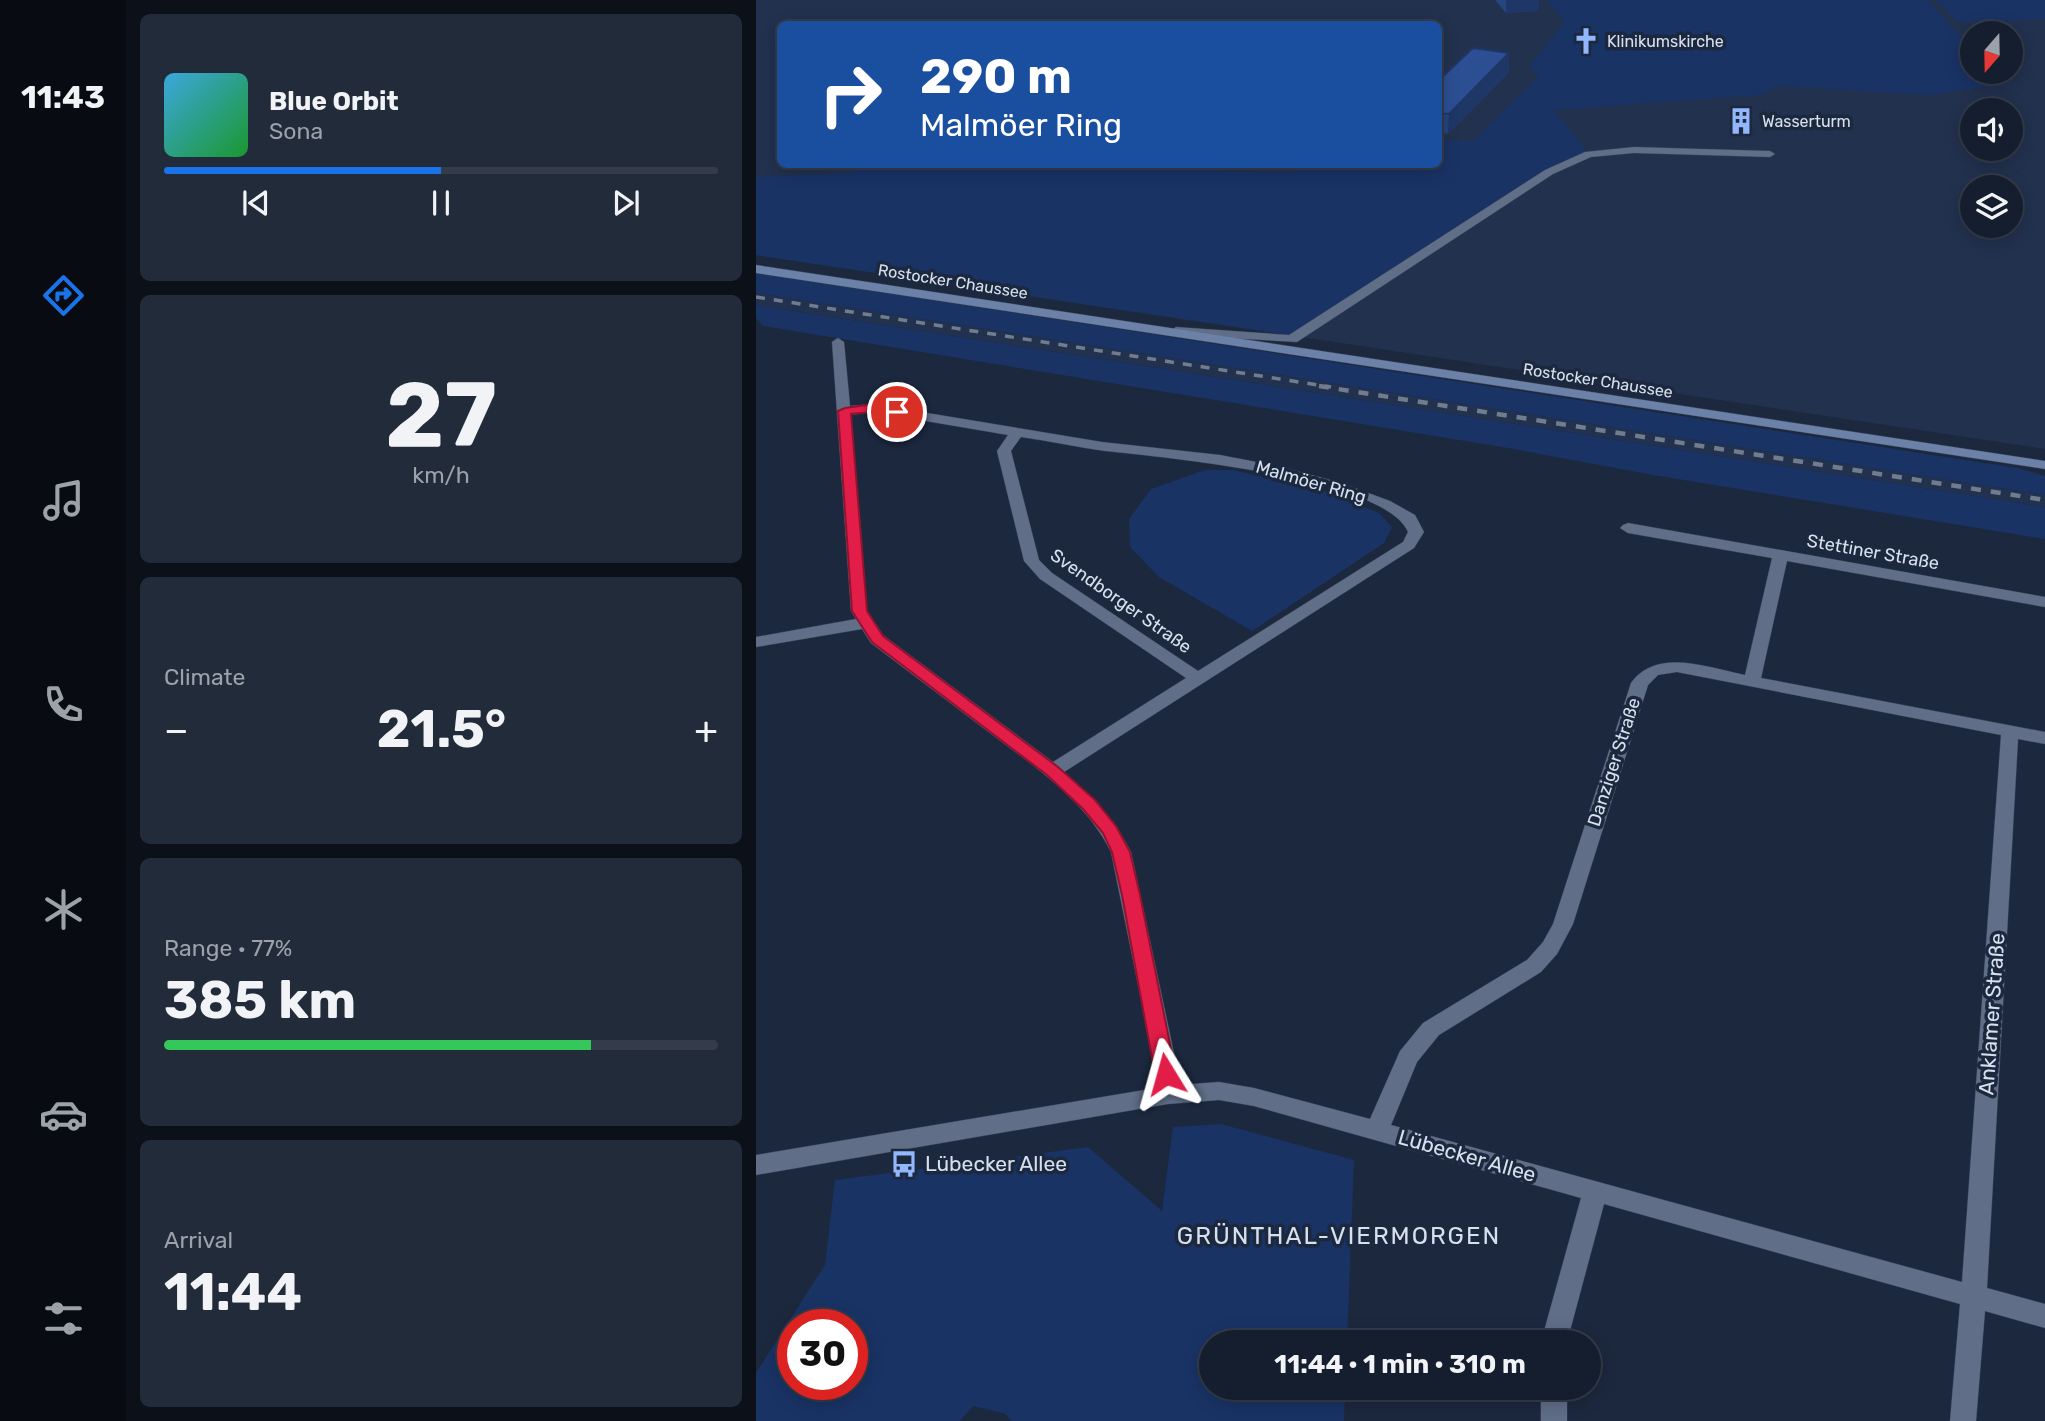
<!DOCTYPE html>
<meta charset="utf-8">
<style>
body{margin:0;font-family:Rubik,sans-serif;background:#222b3a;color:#f1f3f6;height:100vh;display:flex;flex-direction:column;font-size:26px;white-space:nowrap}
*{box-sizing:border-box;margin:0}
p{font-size:23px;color:#9da2aa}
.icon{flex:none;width:38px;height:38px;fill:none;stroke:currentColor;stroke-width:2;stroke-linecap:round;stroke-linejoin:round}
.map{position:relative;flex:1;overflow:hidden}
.side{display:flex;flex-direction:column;gap:14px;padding:14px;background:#0c1019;width:630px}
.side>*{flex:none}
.top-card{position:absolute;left:21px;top:21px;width:665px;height:147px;border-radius:10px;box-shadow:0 4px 18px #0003,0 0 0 2px #343c4a;background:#1a4fa0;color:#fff;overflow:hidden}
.needle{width:46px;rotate:200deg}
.fabs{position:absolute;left:1204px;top:21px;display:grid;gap:14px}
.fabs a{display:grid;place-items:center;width:63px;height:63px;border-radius:50%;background:#151e2e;box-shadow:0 4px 18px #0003,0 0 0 2px #343c4a;font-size:35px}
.speed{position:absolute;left:21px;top:1309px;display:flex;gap:14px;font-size:35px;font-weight:700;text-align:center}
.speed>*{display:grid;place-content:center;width:91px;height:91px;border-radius:50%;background:#151e2e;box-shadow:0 4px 18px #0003,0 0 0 2px #343c4a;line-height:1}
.speed .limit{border:10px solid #d22;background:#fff;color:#111}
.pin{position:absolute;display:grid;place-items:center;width:60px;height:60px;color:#fff;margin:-30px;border:4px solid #fff;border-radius:50%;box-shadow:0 2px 7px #0007}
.me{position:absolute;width:77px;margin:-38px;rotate:352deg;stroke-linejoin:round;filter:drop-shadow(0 0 5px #0008)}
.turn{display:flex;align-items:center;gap:24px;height:147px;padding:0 28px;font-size:32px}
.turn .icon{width:91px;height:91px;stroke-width:2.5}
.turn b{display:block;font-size:49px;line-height:60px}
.big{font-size:52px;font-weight:700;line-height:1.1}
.side .card{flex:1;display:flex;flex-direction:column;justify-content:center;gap:10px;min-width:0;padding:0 24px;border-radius:10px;background:#222b3a}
.side .dial{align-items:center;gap:0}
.dial b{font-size:91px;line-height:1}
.song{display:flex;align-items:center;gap:21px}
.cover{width:84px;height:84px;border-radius:10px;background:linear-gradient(135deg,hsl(200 70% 55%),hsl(130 70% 35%))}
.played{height:7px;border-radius:4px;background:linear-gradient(90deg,#1a73e8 50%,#343c4a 50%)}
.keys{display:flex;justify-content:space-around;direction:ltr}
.heat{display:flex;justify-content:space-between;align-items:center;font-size:38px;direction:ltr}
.charge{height:10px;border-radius:5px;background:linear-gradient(90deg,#34c759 77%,#343c4a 0)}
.trip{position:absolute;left:443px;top:1330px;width:402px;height:70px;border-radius:35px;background:#151e2e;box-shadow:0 4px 18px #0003,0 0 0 2px #343c4a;font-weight:700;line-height:70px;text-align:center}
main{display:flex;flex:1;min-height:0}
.tabs{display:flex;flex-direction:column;width:126px;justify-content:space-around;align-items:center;background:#080c12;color:#9da2aa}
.tabs .icon{width:49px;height:49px}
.tabs .current{color:#1a73e8}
.tabs b{font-size:32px;color:#f1f3f6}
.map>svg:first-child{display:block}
</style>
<main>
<nav class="tabs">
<b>11:43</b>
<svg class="icon current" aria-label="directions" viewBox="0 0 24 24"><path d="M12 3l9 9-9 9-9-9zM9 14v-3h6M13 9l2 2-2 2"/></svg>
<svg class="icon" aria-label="music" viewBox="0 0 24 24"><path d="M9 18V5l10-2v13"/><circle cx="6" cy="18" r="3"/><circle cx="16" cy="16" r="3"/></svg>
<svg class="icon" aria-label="phone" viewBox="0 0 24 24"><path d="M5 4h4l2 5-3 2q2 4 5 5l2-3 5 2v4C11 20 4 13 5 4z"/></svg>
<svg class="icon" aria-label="climate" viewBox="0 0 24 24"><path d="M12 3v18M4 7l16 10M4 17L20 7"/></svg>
<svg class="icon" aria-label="car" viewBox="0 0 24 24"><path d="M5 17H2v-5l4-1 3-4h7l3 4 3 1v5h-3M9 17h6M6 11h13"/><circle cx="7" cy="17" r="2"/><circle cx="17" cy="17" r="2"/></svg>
<svg class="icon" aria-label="filters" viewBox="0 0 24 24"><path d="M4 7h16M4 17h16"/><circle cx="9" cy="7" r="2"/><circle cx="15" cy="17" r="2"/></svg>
</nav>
<section class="side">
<div class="card">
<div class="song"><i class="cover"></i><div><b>Blue Orbit</b><p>Sona</p></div></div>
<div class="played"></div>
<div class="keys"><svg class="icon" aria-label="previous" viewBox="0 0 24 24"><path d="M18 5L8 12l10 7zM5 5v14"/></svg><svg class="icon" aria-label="pause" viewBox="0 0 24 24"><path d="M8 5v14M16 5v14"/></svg><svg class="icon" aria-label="next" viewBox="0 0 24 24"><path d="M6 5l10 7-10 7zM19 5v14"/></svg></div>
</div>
<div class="card dial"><b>27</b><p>km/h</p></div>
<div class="card"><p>Climate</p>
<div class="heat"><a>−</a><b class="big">21.5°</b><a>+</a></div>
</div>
<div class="card"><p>Range · 77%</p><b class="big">385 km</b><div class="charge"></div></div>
<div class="card"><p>Arrival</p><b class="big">11:44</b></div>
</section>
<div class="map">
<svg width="1289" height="1421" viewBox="0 0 1289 1421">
<rect width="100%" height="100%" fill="#1c283e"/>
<g fill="#22314e" fill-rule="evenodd">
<path d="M 0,0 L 1289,0 L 1289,449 L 0,255 ZM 24,24 L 682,24 L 682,164 L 24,164 ZM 1216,33 L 1255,33 L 1255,72 L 1216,72 ZM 1216,110 L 1255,110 L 1255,149 L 1216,149 ZM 1216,187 L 1255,187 L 1255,226 L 1216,226 Z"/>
<path d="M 0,293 L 1289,495 L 1289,507 L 0,305 Z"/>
</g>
<g fill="#193365" fill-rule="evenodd">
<path d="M 790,0 L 1172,0 L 1216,50 L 1216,72 L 1236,72 L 1247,84 L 1174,95 L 1023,86 L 1004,95 L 798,110 L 833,154 L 793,172 L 541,336 L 0,255 L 0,177 L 96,173 L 98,164 L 467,164 L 466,171 L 533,173 L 557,165 L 682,164 L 683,141 L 717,141 L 783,76 L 773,66 L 809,22 Z"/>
<path d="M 1181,0 L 1289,0 L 1289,19 L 1201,22 Z"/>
<path d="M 0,273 L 1261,468 L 1289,476 L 1289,495 L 0,293 Z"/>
<path d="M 0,305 L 1289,507 L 1289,539 L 897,475 L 752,448 L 7,326 L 0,318 Z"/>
<path d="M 449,470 L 477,470 L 568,491 L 623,513 L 636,527 L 628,543 L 496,631 L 403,577 L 374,547 L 373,519 L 395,489 Z"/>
<path d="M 465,1124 L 598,1160 L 591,1342 L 455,1342 L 455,1388 L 589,1388 L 588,1421 L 255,1421 L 250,1414 L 217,1406 L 204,1421 L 0,1421 L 0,1373 L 69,1265 L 79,1180 L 332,1147 L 406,1211 L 417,1127 ZM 37,1325 L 96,1325 L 96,1384 L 37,1384 Z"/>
</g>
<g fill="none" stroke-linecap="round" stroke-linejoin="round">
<defs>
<g id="minor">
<path d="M 878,147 L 1014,151 L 1019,154 L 1014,157 L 878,153 L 835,157 L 797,174 L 541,342 L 420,335 L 414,331 L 420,327 L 533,335 L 789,170 L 829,152 Z"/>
<path d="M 82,338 L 88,342 L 94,406 L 117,404 L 346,442 L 464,455 L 526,467 L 585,483 L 634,501 L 659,515 L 668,532 L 658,548 L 308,772 C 336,796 358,819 375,852 L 418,1053 L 422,1085 L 463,1082 L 498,1088 L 614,1119 L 644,1051 L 667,1023 L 771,960 L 787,942 L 797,924 L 875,683 C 901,647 953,668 989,675 L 1016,558 L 872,533 L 864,528 L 867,525 L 872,523 L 1289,597 L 1289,607 L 1031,561 L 1005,678 L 1289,732 L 1289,744 L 1262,739 L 1231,1288 L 1289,1304 L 1289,1328 L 1229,1311 L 1220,1421 L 1194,1421 L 1204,1304 L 848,1204 L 811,1342 L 785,1342 L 825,1198 L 498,1106 L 463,1100 L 412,1104 L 0,1175 L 0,1155 L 400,1088 L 396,1053 L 355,852 C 329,799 276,765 230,730 C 192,701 153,672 115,643 L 106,629 L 0,647 L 0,637 L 100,619 L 95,611 L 76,342 ZM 117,412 L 252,435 L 241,451 L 268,561 L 284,579 L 430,678 L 297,762 L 127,635 L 111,611 L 95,415 ZM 265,437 C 293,441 321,447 349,451 C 407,457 630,478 652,532 L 647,542 L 442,671 L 296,573 L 283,560 L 255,451 ZM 921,672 L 1245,735 L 1206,1282 L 635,1125 L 661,1062 L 683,1035 L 785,972 L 801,954 L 817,924 L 892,685 L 902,675 Z"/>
<rect x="785" y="1388" width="26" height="33"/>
</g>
<path id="secondary" d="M 0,265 L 1289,461 L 1289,469 L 0,273 Z"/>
</defs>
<use href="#minor" stroke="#384255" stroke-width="1"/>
<use href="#secondary" stroke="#384255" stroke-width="1"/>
<use href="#minor" fill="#606e88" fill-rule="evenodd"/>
<use href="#secondary" fill="#6c81a7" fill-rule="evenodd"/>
<path stroke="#727c8f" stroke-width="3.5" stroke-dasharray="9 9" stroke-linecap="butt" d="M 0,297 L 575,387"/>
<path stroke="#727c8f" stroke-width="4.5" stroke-dasharray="10 10" stroke-linecap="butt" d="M 563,386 L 1289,500"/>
</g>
<g fill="#26447e">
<path d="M 739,0 L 783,0 L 782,11 L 750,13 Z"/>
<path d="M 753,72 L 692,134 L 682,132 L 682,81 Z"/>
</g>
<g fill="#1f3767">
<path d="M 750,0 L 783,0 L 782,11 L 750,13 Z"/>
<path d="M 753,53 L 753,72 L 692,134 L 693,114 Z"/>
</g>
<g fill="#2c4f93" stroke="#1f3767" stroke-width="2">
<path d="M 348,22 L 382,24 L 346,24 Z"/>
<path d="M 717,48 L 753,53 L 693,114 L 682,113 L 682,81 Z"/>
</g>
<path fill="#e11d48" stroke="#92132f" stroke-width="2" d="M 117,404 L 146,409 L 148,412 L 141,416 L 117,412 L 95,414 L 111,611 L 127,636 L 302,767 L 339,800 L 360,826 L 374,852 L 384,895 L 420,1074 L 417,1080 L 410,1082 L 402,1080 L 399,1074 L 366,895 L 356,852 L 347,833 L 327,809 L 291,775 L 116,642 L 96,611 L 82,411 L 89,408 Z"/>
<defs>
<symbol id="church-bare" viewBox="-9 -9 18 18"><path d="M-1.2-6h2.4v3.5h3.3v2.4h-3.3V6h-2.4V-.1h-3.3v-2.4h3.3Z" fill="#92b7fd" stroke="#1c283e" stroke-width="2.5" paint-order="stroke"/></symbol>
<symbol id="building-bare" viewBox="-9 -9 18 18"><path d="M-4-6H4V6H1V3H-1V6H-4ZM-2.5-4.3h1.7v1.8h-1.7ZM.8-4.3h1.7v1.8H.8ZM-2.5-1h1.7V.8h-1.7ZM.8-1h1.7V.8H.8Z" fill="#92b7fd" stroke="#1c283e" stroke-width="2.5" paint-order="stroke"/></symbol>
<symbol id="bus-bare" viewBox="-9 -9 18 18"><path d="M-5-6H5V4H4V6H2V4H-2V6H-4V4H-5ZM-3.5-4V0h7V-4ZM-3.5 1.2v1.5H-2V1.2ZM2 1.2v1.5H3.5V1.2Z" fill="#92b7fd" stroke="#1c283e" stroke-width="2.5" paint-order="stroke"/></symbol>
</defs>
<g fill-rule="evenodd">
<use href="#church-bare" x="811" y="22" width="38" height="38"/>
<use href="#building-bare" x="966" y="102" width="38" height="38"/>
<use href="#bus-bare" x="129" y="1145" width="38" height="38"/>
</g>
<g text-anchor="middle" stroke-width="7" stroke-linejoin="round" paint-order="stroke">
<g font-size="16" fill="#d7e0ef" stroke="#1c283e" text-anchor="start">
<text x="851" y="47">Klinikumskirche</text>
<text x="1006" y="127">Wasserturm</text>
</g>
<g font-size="16" fill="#d7e0ef" stroke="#1c283e">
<text transform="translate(197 281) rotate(9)" y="6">Rostocker Chaussee</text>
<text transform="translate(842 380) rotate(9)" y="6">Rostocker Chaussee</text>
</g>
<g font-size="18" fill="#d7e0ef" stroke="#1c283e">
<text transform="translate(555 482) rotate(16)" y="6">Malmöer Ring</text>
<text transform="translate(1117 552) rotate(10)" y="6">Stettiner Straße</text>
<text transform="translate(365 601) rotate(35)" y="6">Svendborger Straße</text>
<text transform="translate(858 762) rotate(-72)" y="6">Danziger Straße</text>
</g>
<g font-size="21" fill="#d7e0ef" stroke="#1c283e">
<text transform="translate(1236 1014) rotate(-86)" y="7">Anklamer Straße</text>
<text transform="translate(711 1156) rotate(16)" y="7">Lübecker Allee</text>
</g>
<g font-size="21" fill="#d7e0ef" stroke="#1c283e" text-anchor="start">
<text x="169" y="1171">Lübecker Allee</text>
</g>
<g font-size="24" letter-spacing="2" fill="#d7e0ef" stroke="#1c283e">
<text x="583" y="1244">GRÜNTHAL-VIERMORGEN</text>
</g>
</g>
</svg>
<div class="fabs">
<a><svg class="needle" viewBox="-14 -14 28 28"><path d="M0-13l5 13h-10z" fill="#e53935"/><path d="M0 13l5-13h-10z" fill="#9da2aa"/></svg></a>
<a><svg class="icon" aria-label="sound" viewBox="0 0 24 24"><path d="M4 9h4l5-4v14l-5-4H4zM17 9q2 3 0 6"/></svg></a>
<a><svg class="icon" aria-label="layers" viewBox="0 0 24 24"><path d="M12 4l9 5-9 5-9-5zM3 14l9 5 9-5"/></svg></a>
</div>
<div class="speed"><div class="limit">30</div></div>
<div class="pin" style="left:141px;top:412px;background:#d93025"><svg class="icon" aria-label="arrive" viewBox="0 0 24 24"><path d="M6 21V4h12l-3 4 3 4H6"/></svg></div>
<svg class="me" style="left:410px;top:1074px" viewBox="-20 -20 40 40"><path d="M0-17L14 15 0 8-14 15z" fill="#e11d48" stroke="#fff" stroke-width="4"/></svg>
<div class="trip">11:44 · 1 min · 310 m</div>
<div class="top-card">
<div class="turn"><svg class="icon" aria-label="right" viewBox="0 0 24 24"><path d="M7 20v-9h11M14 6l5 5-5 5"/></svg><div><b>290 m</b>Malmöer Ring</div></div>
</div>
</div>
</main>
